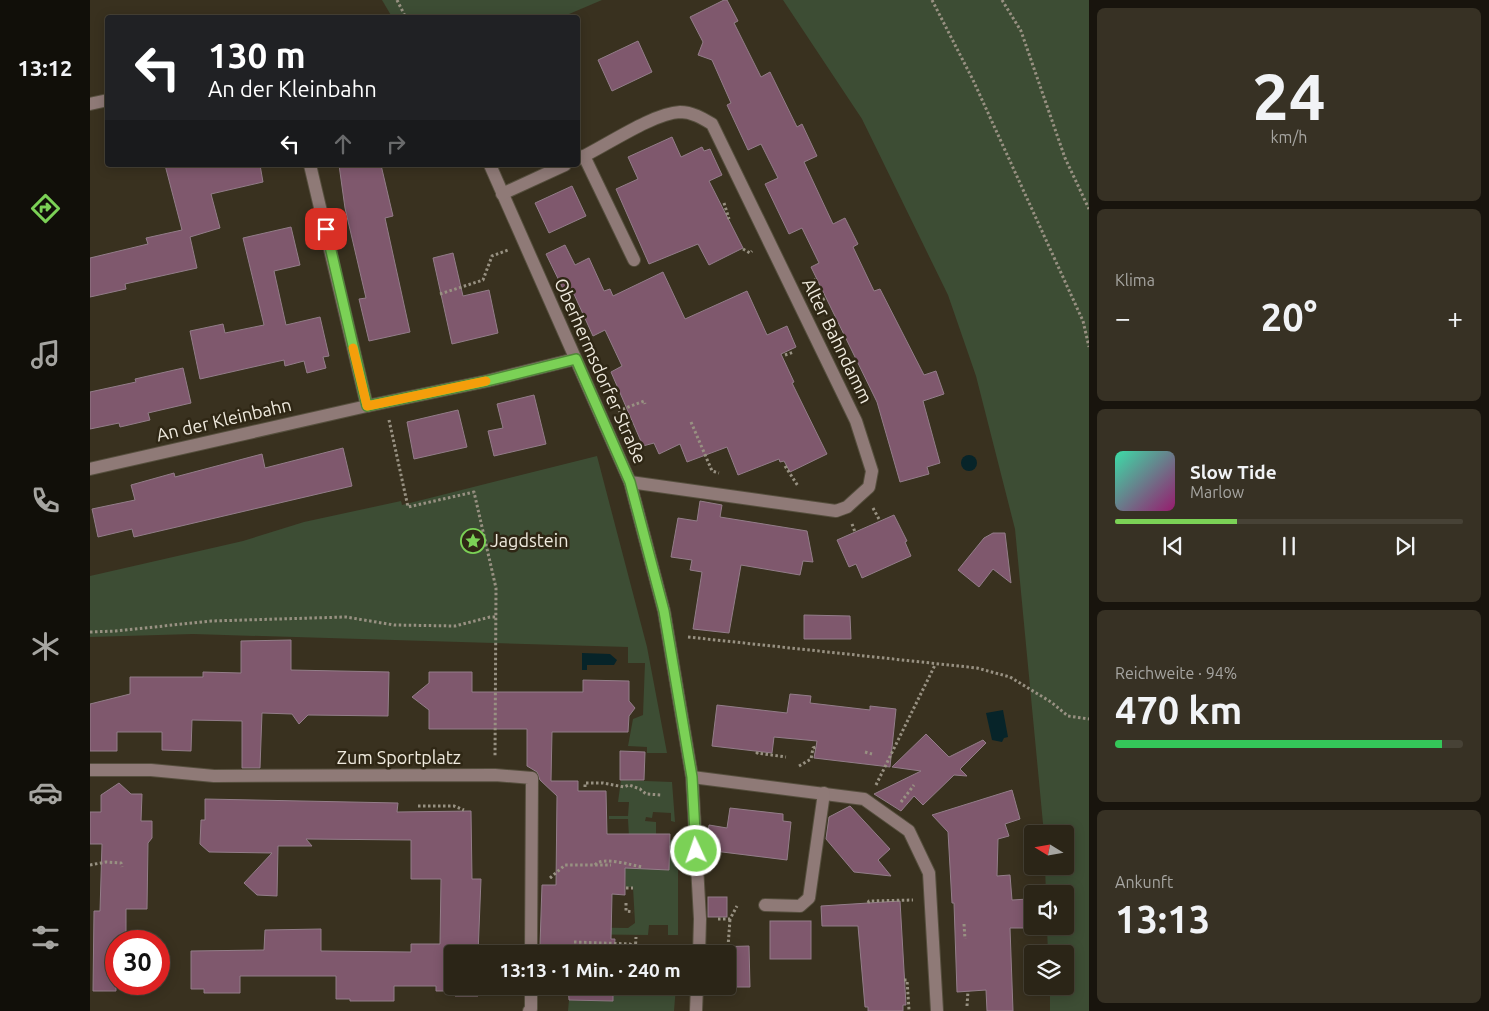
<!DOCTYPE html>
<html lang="de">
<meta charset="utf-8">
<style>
body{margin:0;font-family:Ubuntu,sans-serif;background:#373124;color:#f1f3f6;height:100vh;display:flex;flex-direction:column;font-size:19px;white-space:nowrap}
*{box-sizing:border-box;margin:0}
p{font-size:16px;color:#a6a5a1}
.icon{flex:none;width:28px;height:28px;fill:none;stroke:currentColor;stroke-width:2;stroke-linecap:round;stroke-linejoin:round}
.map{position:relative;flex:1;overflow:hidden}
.panel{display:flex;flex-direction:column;gap:8px;padding:8px;background:#18140d;width:400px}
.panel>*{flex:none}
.banner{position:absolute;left:15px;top:15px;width:475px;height:152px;border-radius:5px;box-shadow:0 2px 12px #0003,0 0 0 1px #474236;background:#202124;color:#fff;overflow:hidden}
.needle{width:32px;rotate:281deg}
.controls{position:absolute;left:934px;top:825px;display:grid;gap:10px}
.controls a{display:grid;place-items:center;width:50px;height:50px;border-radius:5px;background:#2b2517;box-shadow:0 2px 12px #0003,0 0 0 1px #474236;font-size:25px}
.speed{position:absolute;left:15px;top:930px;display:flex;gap:10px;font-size:25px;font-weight:700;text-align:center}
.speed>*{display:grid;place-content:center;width:65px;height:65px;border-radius:50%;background:#2b2517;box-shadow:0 2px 12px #0003,0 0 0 1px #474236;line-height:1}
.speed .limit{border:8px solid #d22;background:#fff;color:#111}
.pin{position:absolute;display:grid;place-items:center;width:42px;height:42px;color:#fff;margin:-21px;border-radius:10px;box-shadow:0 2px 8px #0006}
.me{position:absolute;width:55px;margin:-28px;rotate:357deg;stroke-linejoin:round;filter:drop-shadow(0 0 4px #0008)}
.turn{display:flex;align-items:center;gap:18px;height:105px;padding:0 20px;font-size:22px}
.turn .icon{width:65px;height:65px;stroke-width:2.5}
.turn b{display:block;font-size:35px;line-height:42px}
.lanes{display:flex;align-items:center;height:48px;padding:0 20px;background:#0003;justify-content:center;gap:25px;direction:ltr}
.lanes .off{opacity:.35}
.big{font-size:38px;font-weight:700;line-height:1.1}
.panel .tile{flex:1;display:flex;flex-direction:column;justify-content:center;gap:8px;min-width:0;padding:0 18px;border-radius:8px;background:#373124}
.panel .dial{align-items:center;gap:0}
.dial b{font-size:65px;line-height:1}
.song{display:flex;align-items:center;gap:15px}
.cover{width:60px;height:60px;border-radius:8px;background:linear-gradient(135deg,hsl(160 70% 55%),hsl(320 70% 35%))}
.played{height:5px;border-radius:2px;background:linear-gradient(90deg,#7bd156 35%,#474236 35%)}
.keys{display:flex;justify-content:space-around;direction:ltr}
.heat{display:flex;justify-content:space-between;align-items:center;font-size:28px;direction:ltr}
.charge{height:8px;border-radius:4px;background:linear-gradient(90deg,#34c759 94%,#474236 0)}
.trip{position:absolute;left:354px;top:945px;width:292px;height:50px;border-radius:5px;background:#2b2517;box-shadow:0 2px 12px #0003,0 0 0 1px #474236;font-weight:700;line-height:50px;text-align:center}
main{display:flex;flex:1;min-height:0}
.tabs{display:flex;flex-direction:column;width:90px;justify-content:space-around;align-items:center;background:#110f09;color:#a6a5a1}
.tabs .icon{width:35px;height:35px}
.tabs .selected{color:#7bd156}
.tabs b{font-size:22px;color:#f1f3f6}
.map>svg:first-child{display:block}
</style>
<main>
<nav class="tabs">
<b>13:12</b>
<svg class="icon selected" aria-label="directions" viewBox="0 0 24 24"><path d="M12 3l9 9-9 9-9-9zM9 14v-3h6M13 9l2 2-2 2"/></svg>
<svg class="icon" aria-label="music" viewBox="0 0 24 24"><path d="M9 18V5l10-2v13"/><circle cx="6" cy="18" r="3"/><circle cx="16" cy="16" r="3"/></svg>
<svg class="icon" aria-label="phone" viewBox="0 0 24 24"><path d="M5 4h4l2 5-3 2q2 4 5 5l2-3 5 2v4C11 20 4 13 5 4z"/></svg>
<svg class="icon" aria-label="climate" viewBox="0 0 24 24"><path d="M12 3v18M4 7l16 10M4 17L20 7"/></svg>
<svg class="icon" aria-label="car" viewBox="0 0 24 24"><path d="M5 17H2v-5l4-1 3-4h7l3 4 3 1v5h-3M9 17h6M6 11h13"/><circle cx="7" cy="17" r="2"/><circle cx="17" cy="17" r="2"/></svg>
<svg class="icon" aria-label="filters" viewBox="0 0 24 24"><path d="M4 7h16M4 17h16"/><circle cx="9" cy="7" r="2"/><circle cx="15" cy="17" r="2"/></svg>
</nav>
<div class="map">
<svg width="999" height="1011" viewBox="0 0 999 1011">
<rect width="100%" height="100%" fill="#39311f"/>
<g fill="#3d4d34" fill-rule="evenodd">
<path d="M 292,0 L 512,0 L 472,17 L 302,17 Z"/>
<path d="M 693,0 L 999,0 L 999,1011 L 960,1011 L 960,986 L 975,986 L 975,954 L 958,954 L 957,926 L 975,926 L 975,894 L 956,894 L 955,866 L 975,866 L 975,834 L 954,834 L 925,529 L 886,376 L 858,295 L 772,119 Z"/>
<path d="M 507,456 L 557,647 L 577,753 L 557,753 L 557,747 L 538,746 L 543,719 L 553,715 L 555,663 L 538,663 L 538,647 L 103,634 L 0,637 L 0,576 L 153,541 L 214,522 L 311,501 L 312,505 Z"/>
<path d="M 531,780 L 582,782 L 585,822 L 581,821 L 581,813 L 563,812 L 562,818 L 556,817 L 555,821 L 566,822 L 566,839 L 586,840 L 588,859 L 588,935 L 578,935 L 578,925 L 559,925 L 558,935 L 470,934 L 471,927 L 538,928 L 545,923 L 543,887 L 536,887 L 535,873 L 523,873 L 539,837 L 538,819 L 519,819 L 519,816 L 538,816 L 539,802 L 528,802 ZM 563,846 L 586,847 L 586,858 L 570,858 L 578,860 L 577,870 L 570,870 Z"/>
<path d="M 540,986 L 586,986 L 584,1011 L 478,1011 L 479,1000 L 523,1001 L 523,994 L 539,994 Z"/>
</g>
<g fill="#072429">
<circle cx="879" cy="463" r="8"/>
<path d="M 492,653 L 520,654 L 527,660 L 524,665 L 497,665 L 497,670 L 492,670 Z"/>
<path d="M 913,710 L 918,737 L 914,738 L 912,742 L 902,740 L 896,713 Z"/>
</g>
<g fill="#7f586d" stroke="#937d89">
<path d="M 634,0 L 637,0 L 648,21 L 644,23 L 671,77 L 680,72 L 707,127 L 712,124 L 727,156 L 714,162 L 743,224 L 755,218 L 768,244 L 763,247 L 784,291 L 790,289 L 834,375 L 846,371 L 854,394 L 833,401 L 850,463 L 837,467 L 839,474 L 810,482 L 787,402 L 721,267 L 729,263 L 712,228 L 699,234 L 675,184 L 688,178 L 671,144 L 658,150 L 637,105 L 641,103 L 622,60 L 608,55 L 613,42 L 600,17 Z"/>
<path d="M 548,41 L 562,72 L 522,91 L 508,60 Z"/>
<path d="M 582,137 L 591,157 L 612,147 L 614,151 L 620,149 L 632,175 L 619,181 L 653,248 L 619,265 L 608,244 L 559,264 L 526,189 L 548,179 L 538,157 Z"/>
<path d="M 75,165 L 170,165 L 173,182 L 121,194 L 130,228 L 100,237 L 107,268 L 35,284 L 36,289 L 0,297 L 0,258 L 58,244 L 56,238 L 92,230 Z"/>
<path d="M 249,165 L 291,165 L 303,216 L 295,218 L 320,332 L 279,341 L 269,299 L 276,298 L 255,208 Z"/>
<path d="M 482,186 L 496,216 L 459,233 L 445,203 Z"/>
<path d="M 201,227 L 210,265 L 184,271 L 196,325 L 230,317 L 239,356 L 233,357 L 236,368 L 217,373 L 214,361 L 195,366 L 194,360 L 110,379 L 100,331 L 133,324 L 135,333 L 174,325 L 153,238 Z"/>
<path d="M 475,245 L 485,265 L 499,258 L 514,291 L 520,289 L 523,296 L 573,272 L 595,319 L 657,291 L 677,335 L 697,326 L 706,347 L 691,354 L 704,382 L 702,383 L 737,454 L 700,472 L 694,461 L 690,462 L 689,459 L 648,475 L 637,447 L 597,462 L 590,444 L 569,454 L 564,443 L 553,446 L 521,372 L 532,366 L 515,330 L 503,336 L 483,292 L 476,295 L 456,254 Z"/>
<path d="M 363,253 L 373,296 L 399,290 L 408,333 L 362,344 L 343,258 Z"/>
<path d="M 93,368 L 101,403 L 58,413 L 60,420 L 30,427 L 29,423 L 0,429 L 0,392 L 46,382 L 45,379 Z"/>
<path d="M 444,395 L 456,444 L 404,456 L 398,431 L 413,428 L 407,404 Z"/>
<path d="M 368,410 L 377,447 L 324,459 L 317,422 Z"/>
<path d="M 253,448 L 262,486 L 44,537 L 42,529 L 8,537 L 2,509 L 45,500 L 41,485 L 84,473 L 85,477 L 172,454 L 175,468 Z"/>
<path d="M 610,501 L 632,505 L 630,517 L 717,531 L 723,562 L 713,561 L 710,575 L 651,565 L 639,633 L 603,629 L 612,572 L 600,570 L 602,560 L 581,557 L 588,518 L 607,521 Z"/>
<path d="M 804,515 L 817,541 L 815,542 L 821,556 L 772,578 L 766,564 L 759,567 L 747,540 Z"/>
<path d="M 903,533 L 915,533 L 921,583 L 903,569 L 889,587 L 868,570 L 894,538 Z"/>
<path d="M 714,615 L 760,616 L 761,639 L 714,639 Z"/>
<path d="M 201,640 L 201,670 L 299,672 L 298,716 L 218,715 L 209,724 L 202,714 L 172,713 L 170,768 L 152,768 L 152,721 L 102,720 L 101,751 L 72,750 L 72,732 L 27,732 L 27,751 L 0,751 L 0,704 L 40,694 L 40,677 L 113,677 L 113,672 L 151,673 L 151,641 Z"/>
<path d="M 339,672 L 382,672 L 382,692 L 493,692 L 493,680 L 539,681 L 539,701 L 545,708 L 539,716 L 538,732 L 462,732 L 461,781 L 488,781 L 488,791 L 516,791 L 517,834 L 580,834 L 579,870 L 535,868 L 535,895 L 522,894 L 521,939 L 525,939 L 524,954 L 478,954 L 478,946 L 450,945 L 452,885 L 466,885 L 467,796 L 450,780 L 447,772 L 437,766 L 437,729 L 339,729 L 339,710 L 322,697 L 339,683 Z"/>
<path d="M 700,694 L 721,696 L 720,703 L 780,710 L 780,706 L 806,709 L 800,767 L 724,758 L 727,741 L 684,737 L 682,753 L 622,746 L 627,705 L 697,713 Z"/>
<path d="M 836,734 L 859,757 L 893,740 L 896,743 L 870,769 L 877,776 L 864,775 L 833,805 L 824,796 L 811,811 L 784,794 L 831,771 L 802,767 Z"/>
<path d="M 530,751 L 555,752 L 554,780 L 530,780 Z"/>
<path d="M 29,783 L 41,794 L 52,794 L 51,821 L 62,821 L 62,838 L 58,843 L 57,909 L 36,909 L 36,941 L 26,941 L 26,991 L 3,991 L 4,911 L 10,911 L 12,844 L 0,844 L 0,812 L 11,812 L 11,795 Z"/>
<path d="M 922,790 L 930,819 L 915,824 L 919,836 L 908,839 L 907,876 L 920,875 L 922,900 L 938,899 L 939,928 L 920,928 L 923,1011 L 897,1011 L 896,990 L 867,992 L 864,903 L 862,903 L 858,832 L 842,815 Z"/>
<path d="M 115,799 L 308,803 L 307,812 L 381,811 L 382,879 L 391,879 L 388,954 L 362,954 L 362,986 L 388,986 L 388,996 L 365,996 L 365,991 L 346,991 L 346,986 L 304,986 L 304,1001 L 260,1001 L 260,999 L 246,999 L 246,976 L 150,976 L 150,993 L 114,993 L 114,989 L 101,989 L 101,951 L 174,950 L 175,930 L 231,929 L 231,951 L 321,952 L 321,944 L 350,944 L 351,879 L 321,879 L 321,840 L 216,839 L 222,846 L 188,846 L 187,896 L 167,895 L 154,883 L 182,853 L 119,852 L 110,844 L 111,820 L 115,820 Z"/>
<path d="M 760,806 L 800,849 L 788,860 L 801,876 L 764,872 L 736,839 L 739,817 Z"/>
<path d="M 640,808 L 693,814 L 693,821 L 701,822 L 697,860 L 616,850 L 619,825 L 637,828 Z"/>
<rect x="618" y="897" width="19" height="20"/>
<path d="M 810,901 L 816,1005 L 813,1005 L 813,1011 L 778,1011 L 778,1007 L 775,1007 L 768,926 L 732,926 L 731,906 Z"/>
<rect x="680" y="921" width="41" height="38"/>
<path d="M 659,946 L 660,987 L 626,987 L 638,986 L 638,954 L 626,954 L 625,947 Z"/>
<path d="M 478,986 L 523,986 L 523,1001 L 479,1000 Z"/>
</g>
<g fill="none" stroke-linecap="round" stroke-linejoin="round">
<defs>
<g id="minor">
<path d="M 0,104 L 18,100"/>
<path d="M 494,156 L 544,260"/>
<path d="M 488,159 C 514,147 563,113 590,112 C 602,112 612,118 622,124 L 766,421 L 782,471 L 779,487 L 757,507 L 746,511 L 540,482"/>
<path d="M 220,165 L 277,406"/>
<path d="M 400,165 L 540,482 L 574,611 L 602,777 L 610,919 L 609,954"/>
<path d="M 412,194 L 475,165"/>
<path d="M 0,469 L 277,406 L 397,381 L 485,359"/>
<path d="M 0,770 L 61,770 L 124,776 L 405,775 L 442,778 L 441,954"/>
<path d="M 602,777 L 774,799 L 819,831 L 839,873 L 847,1011"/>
<path d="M 675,905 L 710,906 L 719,898 L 734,793"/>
<path d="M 439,1011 L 441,1009 L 441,986"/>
<path d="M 606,1011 L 607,986"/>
</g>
</defs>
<use href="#minor" stroke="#564f3e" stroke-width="14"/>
<g stroke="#989182" stroke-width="3" stroke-dasharray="2.5 2.5" stroke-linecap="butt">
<path d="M 307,0 L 316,18"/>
<path d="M 842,0 L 883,80 L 993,321 L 999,347"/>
<path d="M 912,0 L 931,31 L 975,158 L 999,209"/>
<path d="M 634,203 L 639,219"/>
<path d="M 653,249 L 660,253 L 662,251"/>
<path d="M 719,283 L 727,279"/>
<path d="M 350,294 L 393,280 L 402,256 L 418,250"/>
<path d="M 728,302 L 736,298"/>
<path d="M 695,355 L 704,352"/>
<path d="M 528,411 L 554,401 L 555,404"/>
<path d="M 299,420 L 318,507 L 384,492 L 406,588 L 405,757"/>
<path d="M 601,422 L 622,471 L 629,473"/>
<path d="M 695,466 L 708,486"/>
<path d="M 783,508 L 790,521"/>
<path d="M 762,524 L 765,532"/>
<path d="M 0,632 L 26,631 L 121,621 L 256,617 L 304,625 L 365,626 L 400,617 L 407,617"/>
<path d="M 598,637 L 887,668 L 920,677 L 961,702 L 978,716 L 999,719"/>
<path d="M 668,752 L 667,753 L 696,757"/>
<path d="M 775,752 L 782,754"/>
<path d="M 709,766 L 721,759 L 723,748 L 726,747"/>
<path d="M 786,785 L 845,665"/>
<path d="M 495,787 L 495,783 L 513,783 L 534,787 L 539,785 L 550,789 L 556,794 L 571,795"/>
<path d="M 811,802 L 824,785"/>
<path d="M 328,806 L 364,806 L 374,810"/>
<path d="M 0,865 L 16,862 L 31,863 L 32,867"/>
<path d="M 505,865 C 512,856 541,865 552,867"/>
<path d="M 460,878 L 475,865 L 521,865"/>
<path d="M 536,888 L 543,888"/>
<path d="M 536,903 L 536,911 L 543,912"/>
<path d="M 778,903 L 779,901 L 823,900"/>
<path d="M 628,919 L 640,919 L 647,906"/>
<path d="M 874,924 L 875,939"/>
<path d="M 484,942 L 540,944 L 546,947"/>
<path d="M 638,947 L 640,919"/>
<path d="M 545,954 L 546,937"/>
<path d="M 814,980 L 817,980 L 819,1010"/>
<path d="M 877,1006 L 878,991"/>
</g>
<use href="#minor" stroke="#8f7a77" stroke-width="12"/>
</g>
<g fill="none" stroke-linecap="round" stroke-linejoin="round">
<defs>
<path id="route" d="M 236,229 L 277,406 L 397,381 L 486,359 L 540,482 L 574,611 L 602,777 L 606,851"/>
</defs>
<use href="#route" stroke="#508838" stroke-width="12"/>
<use href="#route" stroke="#7bd156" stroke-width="9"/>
<path stroke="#f59e0b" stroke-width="9" d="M 263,348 L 277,406 L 396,381"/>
</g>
<defs>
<symbol id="sight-ring" viewBox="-11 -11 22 22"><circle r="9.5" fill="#2f2715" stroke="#7bd156" stroke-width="1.5"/><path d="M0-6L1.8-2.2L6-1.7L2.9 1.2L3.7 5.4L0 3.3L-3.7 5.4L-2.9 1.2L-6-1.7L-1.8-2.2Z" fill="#7bd156"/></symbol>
</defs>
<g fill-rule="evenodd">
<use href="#sight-ring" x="369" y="527" width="28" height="28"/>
</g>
<g text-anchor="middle" stroke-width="5" stroke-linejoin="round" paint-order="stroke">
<g font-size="18" fill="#efeade" stroke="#2f2715">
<text transform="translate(747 341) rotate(64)" y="6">Alter Bahndamm</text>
<text transform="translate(510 371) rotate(66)" y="6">Oberhermsdorfer Straße</text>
<text transform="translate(134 420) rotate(-13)" y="6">An der Kleinbahn</text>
<text x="309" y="764">Zum Sportplatz</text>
</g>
<g font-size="18" fill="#efeade" stroke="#2f2715" text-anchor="start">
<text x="400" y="547">Jagdstein</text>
</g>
</g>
</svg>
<div class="controls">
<a><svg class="needle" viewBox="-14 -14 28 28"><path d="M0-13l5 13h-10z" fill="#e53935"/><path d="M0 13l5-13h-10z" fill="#a6a5a1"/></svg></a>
<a><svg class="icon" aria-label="sound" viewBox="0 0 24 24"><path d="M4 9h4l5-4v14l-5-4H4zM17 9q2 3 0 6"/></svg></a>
<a><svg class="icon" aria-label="layers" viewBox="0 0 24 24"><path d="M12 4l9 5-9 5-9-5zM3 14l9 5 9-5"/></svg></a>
</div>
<div class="speed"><div class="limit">30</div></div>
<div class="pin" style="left:236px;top:229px;background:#d93025"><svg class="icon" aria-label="arrive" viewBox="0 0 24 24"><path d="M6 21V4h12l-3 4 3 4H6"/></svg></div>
<svg class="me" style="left:606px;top:851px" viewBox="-20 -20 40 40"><circle r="17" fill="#7bd156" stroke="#fff" stroke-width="3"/><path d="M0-11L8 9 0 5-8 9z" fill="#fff"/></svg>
<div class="trip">13:13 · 1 Min. · 240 m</div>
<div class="banner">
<div class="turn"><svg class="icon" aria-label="left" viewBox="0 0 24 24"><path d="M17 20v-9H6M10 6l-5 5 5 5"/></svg><div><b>130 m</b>An der Kleinbahn</div></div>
<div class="lanes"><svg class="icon" aria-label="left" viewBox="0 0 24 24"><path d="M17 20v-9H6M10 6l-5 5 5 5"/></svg><svg class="icon off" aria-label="ahead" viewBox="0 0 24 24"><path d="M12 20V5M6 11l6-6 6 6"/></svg><svg class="icon off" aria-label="right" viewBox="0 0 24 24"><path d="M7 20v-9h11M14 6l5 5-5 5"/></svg></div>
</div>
</div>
<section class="panel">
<div class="tile dial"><b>24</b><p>km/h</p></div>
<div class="tile"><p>Klima</p>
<div class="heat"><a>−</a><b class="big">20°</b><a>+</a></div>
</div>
<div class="tile">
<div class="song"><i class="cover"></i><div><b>Slow Tide</b><p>Marlow</p></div></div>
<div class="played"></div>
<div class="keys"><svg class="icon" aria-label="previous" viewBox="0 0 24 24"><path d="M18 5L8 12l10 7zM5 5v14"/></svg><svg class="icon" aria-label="pause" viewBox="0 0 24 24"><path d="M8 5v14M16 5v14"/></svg><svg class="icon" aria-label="next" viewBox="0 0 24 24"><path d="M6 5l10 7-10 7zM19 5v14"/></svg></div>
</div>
<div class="tile"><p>Reichweite · 94%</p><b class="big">470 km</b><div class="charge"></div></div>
<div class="tile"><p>Ankunft</p><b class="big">13:13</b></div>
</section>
</main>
